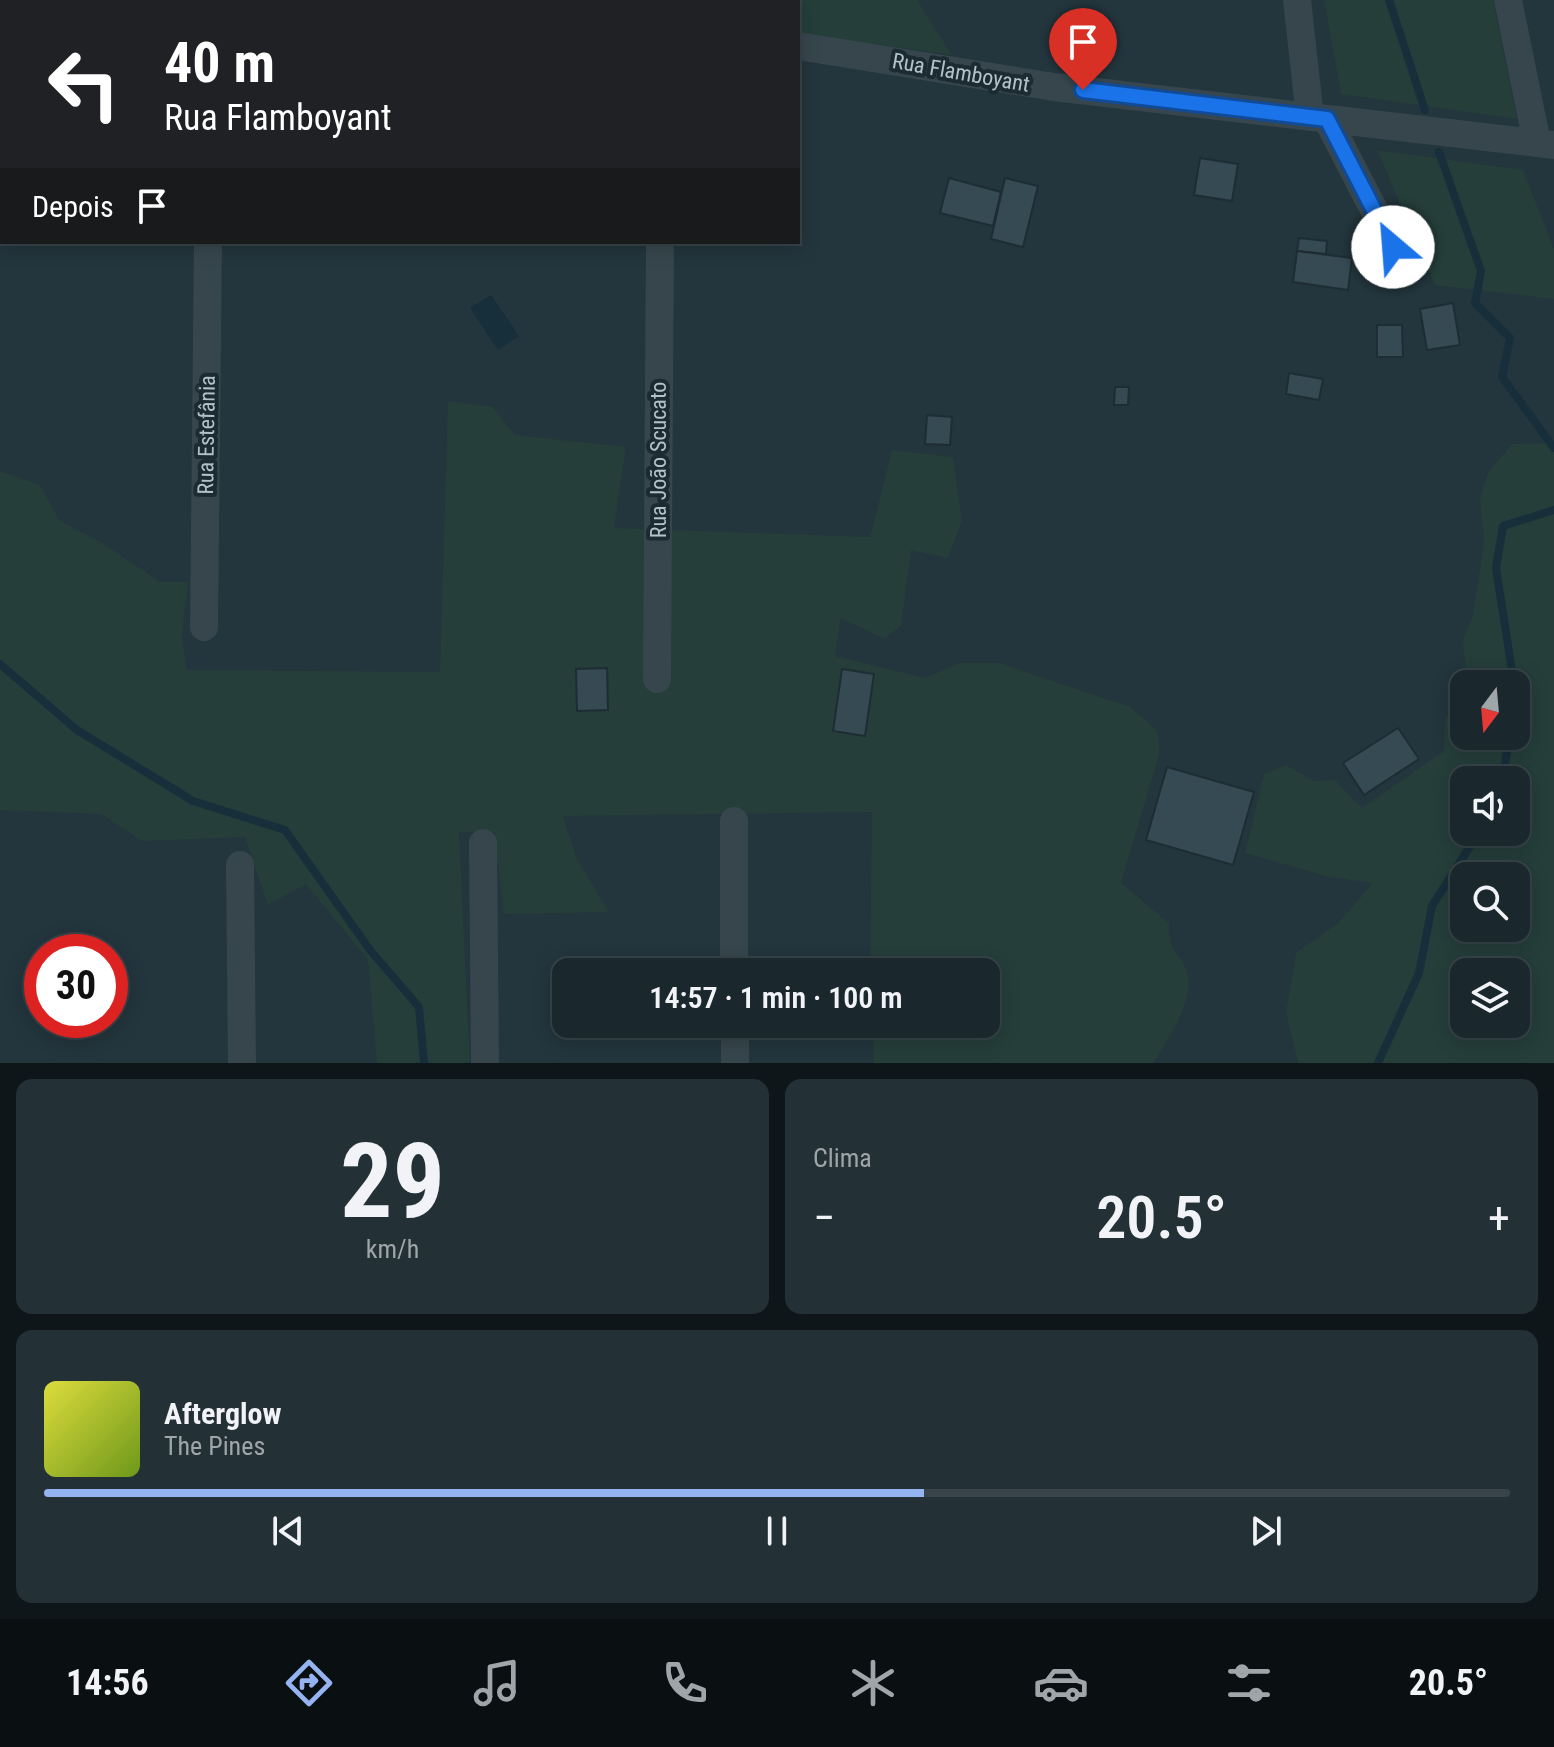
<!DOCTYPE html>
<html lang="pt">
<meta charset="utf-8">
<style>
body{margin:0;font-family:"Roboto Condensed",sans-serif;background:#233036;color:#f1f3f6;height:100vh;display:flex;flex-direction:column;font-size:30px;white-space:nowrap}
*{box-sizing:border-box;margin:0}
p{font-size:26px;color:#9fa6aa}
.icon{flex:none;width:44px;height:44px;fill:none;stroke:currentColor;stroke-width:2;stroke-linecap:round;stroke-linejoin:round}
.map{position:relative;height:1063px;overflow:hidden}
.details{display:flex;flex-direction:column;gap:16px;padding:16px;background:#0e1619;flex:1}
.details>*{flex:none}
.banner{position:absolute;left:0px;top:0px;width:800px;height:244px;box-shadow:0 4px 20px #0003,0 0 0 2px #38444a;background:#202124;color:#fff;overflow:hidden}
.needle{width:52px;rotate:196deg}
.fabs{position:absolute;left:1450px;top:670px;display:grid;gap:16px}
.fabs a{display:grid;place-items:center;width:80px;height:80px;border-radius:16px;background:#1a282e;box-shadow:0 4px 20px #0003,0 0 0 2px #38444a;font-size:40px}
.speed{position:absolute;left:24px;top:934px;display:flex;gap:16px;font-size:40px;font-weight:700;text-align:center}
.speed>*{display:grid;place-content:center;width:104px;height:104px;border-radius:50%;background:#1a282e;box-shadow:0 4px 20px #0003,0 0 0 2px #38444a;line-height:1}
.speed .limit{border:12px solid #d22;background:#fff;color:#111}
.pin{position:absolute;display:grid;place-items:center;width:68px;height:68px;color:#fff;margin:-82px -34px;border-radius:50% 50% 50% 0;rotate:-45deg;box-shadow:0 0 8px #0007}
.pin .icon{rotate:45deg}
.me{position:absolute;width:88px;margin:-44px;rotate:333deg;stroke-linejoin:round;filter:drop-shadow(0 0 6px #0008)}
.turn{display:flex;align-items:center;gap:28px;height:168px;padding:0 32px;font-size:36px}
.turn .icon{width:104px;height:104px;stroke-width:2.5}
.turn b{display:block;font-size:56px;line-height:68px}
.then{display:flex;align-items:center;height:76px;padding:0 32px;background:#0003;gap:16px;font-size:30px}
.big{font-size:60px;font-weight:600;line-height:1.1}
.details .widget{flex:1;display:flex;flex-direction:column;justify-content:center;gap:12px;min-width:0;padding:0 28px;border-radius:16px;background:#233036}
.details .dial{align-items:center;gap:0}
.dial b{font-size:104px;line-height:1}
.song{display:flex;align-items:center;gap:24px}
.cover{width:96px;height:96px;border-radius:12px;background:linear-gradient(135deg,hsl(60 70% 55%),hsl(80 70% 35%))}
.played{height:8px;border-radius:4px;background:linear-gradient(90deg,#95b2f1 60%,#38444a 60%)}
.keys{display:flex;justify-content:space-around;direction:ltr}
.heat{display:flex;justify-content:space-between;align-items:center;font-size:44px;direction:ltr}
.details .tiles{flex:1;display:grid;gap:16px;grid-template-columns:1fr 1fr}
.widget:last-child{grid-column:span 2}
.trip{position:absolute;left:552px;top:958px;width:448px;height:80px;border-radius:16px;background:#1a282e;box-shadow:0 4px 20px #0003,0 0 0 2px #38444a;font-weight:600;line-height:80px;text-align:center}
.menu{display:flex;height:128px;justify-content:space-around;align-items:center;background:#0a1012;color:#9fa6aa}
.menu .icon{width:56px;height:56px}
.menu .active{color:#95b2f1}
.menu b{font-size:36px;color:#f1f3f6}
.map>svg:first-child{display:block}
</style>
<div class="map">
<svg width="1554" height="1063" viewBox="0 0 1554 1063">
<rect width="100%" height="100%" fill="#23353d"/>
<g fill="#253e3a" fill-rule="evenodd">
<path d="M 196,0 L 917,0 L 952,55 L 798,33 L 798,2 Z"/>
<path d="M 1324,0 L 1493,0 L 1517,119 L 1341,94 Z"/>
<path d="M 1377,150 L 1523,170 L 1554,249 L 1554,299 L 1435,285 Z"/>
<path d="M 448,401 L 493,407 L 515,435 L 626,447 L 614,528 L 870,537 L 892,450 L 953,457 L 962,521 L 948,558 L 911,550 L 901,626 L 884,639 L 841,618 L 835,656 L 925,678 L 960,663 L 1000,663 L 1130,707 L 1157,730 L 1160,752 L 1121,883 L 1169,923 C 1169,954 1176,946 1186,969 C 1197,997 1168,1041 1153,1063 L 874,1063 L 872,1024 L 986,1024 L 986,972 L 870,972 L 872,812 L 563,816 L 577,859 L 609,912 L 504,914 L 494,832 L 459,832 L 470,1063 L 377,1063 L 368,960 L 306,884 L 268,905 L 245,837 L 142,841 L 101,814 L 0,810 L 0,471 L 40,485 L 60,521 L 101,542 L 160,582 L 188,582 L 182,637 L 187,670 L 440,672 Z"/>
<path d="M 1554,443 L 1554,1063 L 1298,1063 L 1286,1012 L 1296,953 L 1338,923 L 1373,883 L 1329,877 L 1245,853 L 1264,774 L 1286,765 L 1314,781 L 1335,780 L 1362,808 L 1444,751 L 1445,718 L 1464,699 L 1464,736 L 1516,736 L 1516,684 L 1467,684 L 1463,639 L 1473,615 L 1484,542 L 1480,499 L 1488,472 L 1512,444 ZM 1516,780 L 1516,832 L 1464,832 L 1464,780 ZM 1516,876 L 1516,928 L 1464,928 L 1464,876 ZM 1516,972 L 1516,1024 L 1464,1024 L 1464,972 Z"/>
</g>
<path fill="#172f3b" d="M 491,295 L 519,336 L 498,350 L 470,308 Z"/>
<g fill="none" stroke-linecap="round" stroke-linejoin="round">
<g stroke="#172f3b" stroke-width="8">
<path d="M 1389,0 L 1425,110"/>
<path d="M 1439,152 L 1481,271 L 1475,303 L 1510,338 L 1502,377 L 1554,448"/>
<path d="M 0,664 L 77,730 L 193,801 L 285,830 L 370,950 L 419,1007 L 424,1063"/>
<path d="M 1514,684 L 1496,568 L 1503,526 L 1554,510"/>
<path d="M 1503,780 L 1509,736"/>
<path d="M 1378,1063 L 1419,973 L 1432,906 L 1479,832"/>
</g>
</g>
<g fill="#354a53" stroke="#1e2d34" stroke-width="2">
<path d="M 1200,158 L 1238,164 L 1232,201 L 1194,195 Z"/>
<path d="M 949,178 L 1001,192 L 993,226 L 940,213 Z"/>
<path d="M 1005,178 L 1038,186 L 1023,247 L 991,239 Z"/>
<path d="M 1299,238 L 1327,241 L 1326,254 L 1297,251 Z"/>
<path d="M 1297,251 L 1352,258 L 1348,290 L 1293,282 Z"/>
<path d="M 1453,303 L 1460,345 L 1427,350 L 1420,309 Z"/>
<path d="M 1377,325 L 1402,325 L 1403,357 L 1377,357 Z"/>
<path d="M 1289,373 L 1323,379 L 1319,400 L 1286,394 Z"/>
<path d="M 1115,387 L 1129,387 L 1128,405 L 1114,405 Z"/>
<path d="M 927,415 L 952,417 L 950,445 L 925,444 Z"/>
<path d="M 607,668 L 608,710 L 577,711 L 576,669 Z"/>
<path d="M 842,669 L 874,674 L 865,736 L 833,731 Z"/>
<path d="M 1398,728 L 1419,759 L 1364,795 L 1343,763 Z"/>
<path d="M 1167,767 L 1254,792 L 1233,865 L 1146,840 Z"/>
</g>
<g fill="none" stroke-linecap="round" stroke-linejoin="round">
<g stroke="#37464d" stroke-width="28">
<path d="M 170,0 L 170,2"/>
<path d="M 1297,0 L 1310,117"/>
<path d="M 1508,0 L 1537,143"/>
<path d="M 0,6 L 2,6"/>
<path d="M 798,46 L 1054,87 L 1554,145"/>
<path d="M 1327,119 L 1406,272"/>
<path d="M 204,627 L 208,242"/>
<path d="M 657,679 L 660,242"/>
<path d="M 734,821 L 734,972"/>
<path d="M 483,843 L 485,1063"/>
<path d="M 240,865 L 242,1063"/>
<path d="M 735,1024 L 735,1063"/>
</g>
</g>
<g fill="none" stroke-linecap="round" stroke-linejoin="round">
<defs>
<path id="route" d="M 1083,90 L 1327,119 L 1393,247"/>
</defs>
<use href="#route" stroke="#114b97" stroke-width="20"/>
<use href="#route" stroke="#1a73e8" stroke-width="14"/>
</g>
<g text-anchor="middle" stroke-width="8" stroke-linejoin="round" paint-order="stroke">
<g font-size="22" fill="#b3c1c8" stroke="#1c2b32">
<text transform="translate(961 72) rotate(10)" y="8">Rua Flamboyant</text>
<text transform="translate(206 435) rotate(-89)" y="8">Rua Estefânia</text>
<text transform="translate(658 460) rotate(-90)" y="8">Rua João Scucato</text>
</g>
</g>
</svg>
<div class="fabs">
<a><svg class="needle" viewBox="-14 -14 28 28"><path d="M0-13l5 13h-10z" fill="#e53935"/><path d="M0 13l5-13h-10z" fill="#9fa6aa"/></svg></a>
<a><svg class="icon" aria-label="sound" viewBox="0 0 24 24"><path d="M4 9h4l5-4v14l-5-4H4zM17 9q2 3 0 6"/></svg></a>
<a><svg class="icon" aria-label="search" viewBox="0 0 24 24"><circle cx="10" cy="10" r="6"/><path d="M15 15l6 6"/></svg></a>
<a><svg class="icon" aria-label="layers" viewBox="0 0 24 24"><path d="M12 4l9 5-9 5-9-5zM3 14l9 5 9-5"/></svg></a>
</div>
<div class="speed"><div class="limit">30</div></div>
<div class="pin" style="left:1083px;top:90px;background:#d93025"><svg class="icon" aria-label="arrive" viewBox="0 0 24 24"><path d="M6 21V4h12l-3 4 3 4H6"/></svg></div>
<svg class="me" style="left:1393px;top:247px" viewBox="-20 -20 40 40"><circle r="19" fill="#fff"/><path d="M0-13L10 11 0 6-10 11z" fill="#1a73e8"/></svg>
<div class="trip">14:57 · 1 min · 100 m</div>
<div class="banner">
<div class="turn"><svg class="icon" aria-label="left" viewBox="0 0 24 24"><path d="M17 20v-9H6M10 6l-5 5 5 5"/></svg><div><b>40 m</b>Rua Flamboyant</div></div>
<div class="then">Depois<svg class="icon" aria-label="arrive" viewBox="0 0 24 24"><path d="M6 21V4h12l-3 4 3 4H6"/></svg></div>
</div>
</div>
<section class="details">
<div class="tiles">
<div class="widget dial"><b>29</b><p>km/h</p></div>
<div class="widget"><p>Clima</p>
<div class="heat"><a>−</a><b class="big">20.5°</b><a>+</a></div>
</div>
<div class="widget">
<div class="song"><i class="cover"></i><div><b>Afterglow</b><p>The Pines</p></div></div>
<div class="played"></div>
<div class="keys"><svg class="icon" aria-label="previous" viewBox="0 0 24 24"><path d="M18 5L8 12l10 7zM5 5v14"/></svg><svg class="icon" aria-label="pause" viewBox="0 0 24 24"><path d="M8 5v14M16 5v14"/></svg><svg class="icon" aria-label="next" viewBox="0 0 24 24"><path d="M6 5l10 7-10 7zM19 5v14"/></svg></div>
</div>
</div>
</section>
<nav class="menu">
<b>14:56</b>
<svg class="icon active" aria-label="directions" viewBox="0 0 24 24"><path d="M12 3l9 9-9 9-9-9zM9 14v-3h6M13 9l2 2-2 2"/></svg>
<svg class="icon" aria-label="music" viewBox="0 0 24 24"><path d="M9 18V5l10-2v13"/><circle cx="6" cy="18" r="3"/><circle cx="16" cy="16" r="3"/></svg>
<svg class="icon" aria-label="phone" viewBox="0 0 24 24"><path d="M5 4h4l2 5-3 2q2 4 5 5l2-3 5 2v4C11 20 4 13 5 4z"/></svg>
<svg class="icon" aria-label="climate" viewBox="0 0 24 24"><path d="M12 3v18M4 7l16 10M4 17L20 7"/></svg>
<svg class="icon" aria-label="car" viewBox="0 0 24 24"><path d="M5 17H2v-5l4-1 3-4h7l3 4 3 1v5h-3M9 17h6M6 11h13"/><circle cx="7" cy="17" r="2"/><circle cx="17" cy="17" r="2"/></svg>
<svg class="icon" aria-label="filters" viewBox="0 0 24 24"><path d="M4 7h16M4 17h16"/><circle cx="9" cy="7" r="2"/><circle cx="15" cy="17" r="2"/></svg>
<b>20.5°</b>
</nav>
